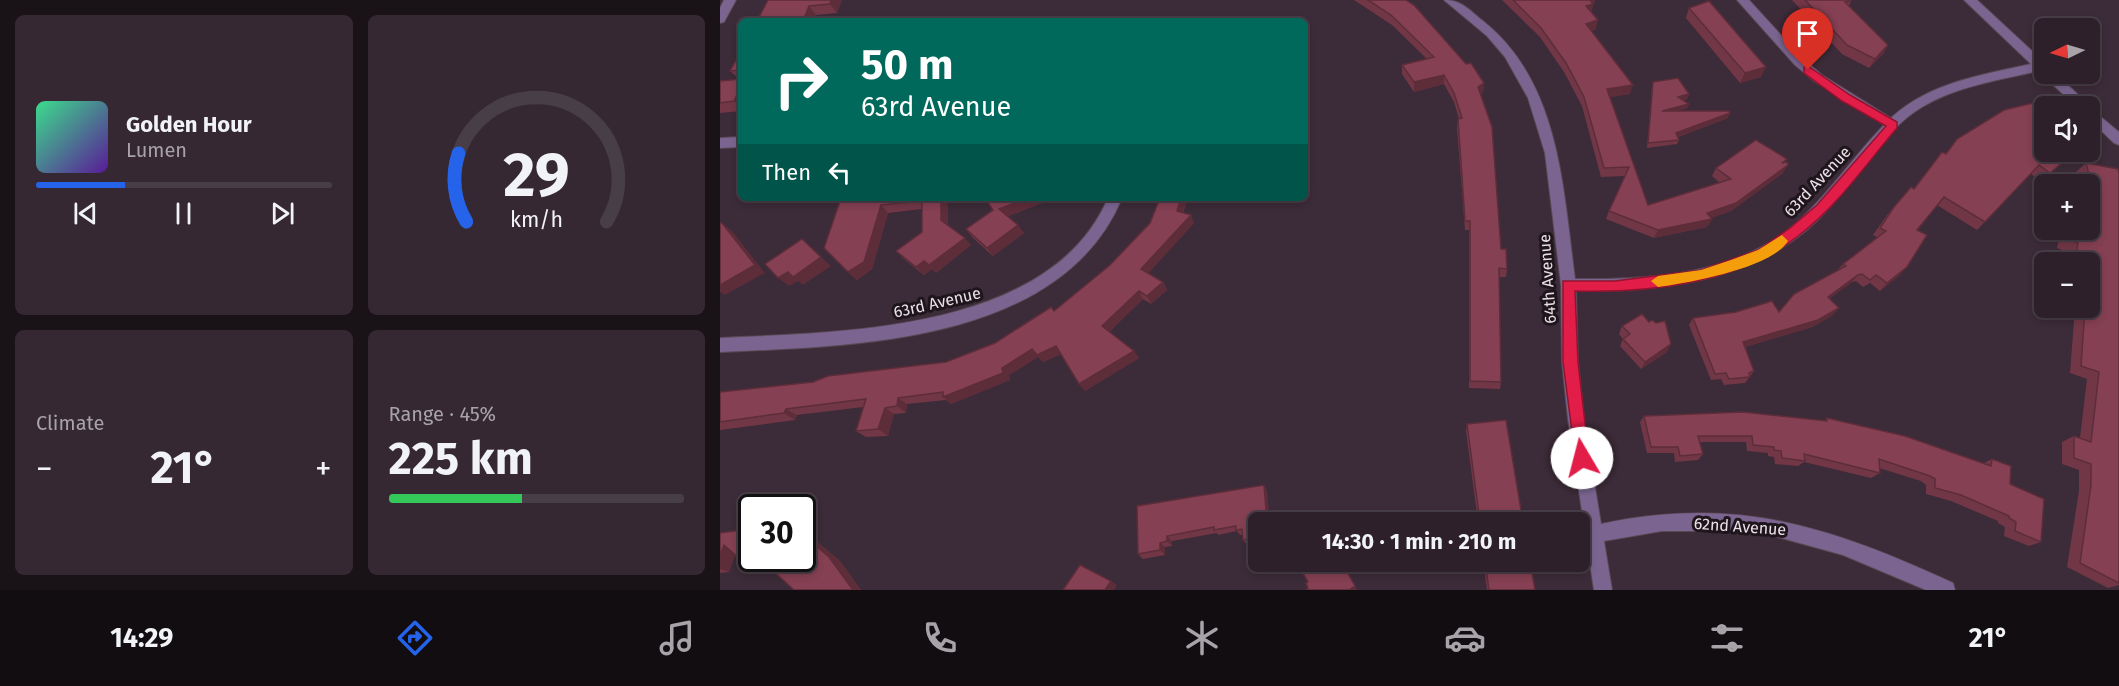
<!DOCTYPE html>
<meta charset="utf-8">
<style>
body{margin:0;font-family:"Fira Sans",sans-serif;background:#352832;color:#f1f3f6;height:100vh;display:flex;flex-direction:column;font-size:22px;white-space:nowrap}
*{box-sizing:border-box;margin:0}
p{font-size:20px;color:#a7a3a8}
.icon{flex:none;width:33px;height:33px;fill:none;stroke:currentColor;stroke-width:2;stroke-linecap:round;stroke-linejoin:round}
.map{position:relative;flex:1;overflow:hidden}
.side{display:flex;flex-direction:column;gap:15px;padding:15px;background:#191217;width:720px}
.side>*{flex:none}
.hud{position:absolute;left:18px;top:18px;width:570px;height:183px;border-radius:9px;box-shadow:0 3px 9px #0003,0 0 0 2px #483e47;background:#00695c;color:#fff;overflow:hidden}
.needle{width:39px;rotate:265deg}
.tools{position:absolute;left:1314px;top:18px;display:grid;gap:12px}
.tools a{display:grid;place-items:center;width:66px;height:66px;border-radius:9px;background:#2d202a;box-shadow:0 3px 9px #0003,0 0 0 2px #483e47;font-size:30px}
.speed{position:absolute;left:18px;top:494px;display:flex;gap:12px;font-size:30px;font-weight:700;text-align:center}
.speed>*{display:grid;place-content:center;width:78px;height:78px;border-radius:50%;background:#2d202a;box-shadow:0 3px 9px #0003,0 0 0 2px #483e47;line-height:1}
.speed .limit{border:3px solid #111;border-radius:9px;background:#fff;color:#111}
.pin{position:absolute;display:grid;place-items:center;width:51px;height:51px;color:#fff;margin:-62px -26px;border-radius:50% 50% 50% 0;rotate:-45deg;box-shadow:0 0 6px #0007}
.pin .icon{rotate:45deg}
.me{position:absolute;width:66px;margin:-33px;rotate:352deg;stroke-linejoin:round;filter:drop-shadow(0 0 4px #0008)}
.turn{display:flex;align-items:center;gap:21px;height:126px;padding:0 24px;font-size:27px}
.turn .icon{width:78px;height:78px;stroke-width:2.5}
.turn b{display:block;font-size:42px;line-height:51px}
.then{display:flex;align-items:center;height:57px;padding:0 24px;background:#0003;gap:12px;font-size:22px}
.big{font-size:45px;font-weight:700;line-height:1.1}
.side .card{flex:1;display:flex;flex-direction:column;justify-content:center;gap:9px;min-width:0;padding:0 21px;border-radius:9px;background:#352832}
.side .dial{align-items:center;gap:0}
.dial svg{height:156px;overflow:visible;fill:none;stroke:#483e47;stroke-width:7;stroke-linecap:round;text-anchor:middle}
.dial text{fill:#f1f3f6;stroke:none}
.song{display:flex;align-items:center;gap:18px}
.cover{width:72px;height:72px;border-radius:9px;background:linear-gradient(135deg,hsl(150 70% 55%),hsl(270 70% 35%))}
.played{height:6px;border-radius:3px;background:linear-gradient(90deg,#2563eb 30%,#483e47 30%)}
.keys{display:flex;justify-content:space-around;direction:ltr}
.heat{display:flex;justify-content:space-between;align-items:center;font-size:33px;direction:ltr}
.charge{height:9px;border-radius:4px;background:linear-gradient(90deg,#34c759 45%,#483e47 0)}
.side .tiles{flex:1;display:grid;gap:15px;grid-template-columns:repeat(2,1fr)}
.trip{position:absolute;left:528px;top:512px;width:342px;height:60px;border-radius:9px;background:#2d202a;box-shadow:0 3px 9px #0003,0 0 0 2px #483e47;font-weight:700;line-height:60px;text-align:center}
.tab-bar{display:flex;height:96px;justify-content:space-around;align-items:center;background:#120d11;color:#a7a3a8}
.tab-bar .icon{width:42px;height:42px}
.tab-bar .current{color:#2563eb}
.tab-bar b{font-size:27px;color:#f1f3f6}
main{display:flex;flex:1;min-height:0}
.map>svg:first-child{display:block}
</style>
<main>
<section class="side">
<div class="tiles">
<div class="card">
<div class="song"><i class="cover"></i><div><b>Golden Hour</b><p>Lumen</p></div></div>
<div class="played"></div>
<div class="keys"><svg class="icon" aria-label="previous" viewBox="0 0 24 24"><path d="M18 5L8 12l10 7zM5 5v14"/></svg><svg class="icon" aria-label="pause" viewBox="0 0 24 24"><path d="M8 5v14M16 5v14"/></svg><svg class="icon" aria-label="next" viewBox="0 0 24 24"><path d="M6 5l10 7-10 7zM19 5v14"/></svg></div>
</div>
<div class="card dial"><svg viewBox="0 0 100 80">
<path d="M14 69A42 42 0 1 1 86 69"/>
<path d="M14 69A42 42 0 0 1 10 34" stroke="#2563eb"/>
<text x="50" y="56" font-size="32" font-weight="700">29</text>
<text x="50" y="72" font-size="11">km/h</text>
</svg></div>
<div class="card"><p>Climate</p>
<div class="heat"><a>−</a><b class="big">21°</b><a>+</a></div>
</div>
<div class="card"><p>Range · 45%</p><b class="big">225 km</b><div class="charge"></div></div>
</div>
</section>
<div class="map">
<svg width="1399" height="590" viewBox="0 0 1399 590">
<rect width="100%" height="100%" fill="#3c2b38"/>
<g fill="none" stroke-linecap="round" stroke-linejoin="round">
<defs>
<g id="minor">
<path d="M 4,0 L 16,0 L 4,22 L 0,23 L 0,8 Z"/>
<path d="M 724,0 C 742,0 749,10 763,21 C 840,82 843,189 855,279 C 929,280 1017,275 1075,224 C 1109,194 1133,157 1164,125 L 1094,81 L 1075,65 L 1017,0 L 1029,0 L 1083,59 L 1102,75 L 1171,118 C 1210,82 1262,75 1311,64 L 1244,0 L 1257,0 L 1324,62 L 1324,74 L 1336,74 L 1367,103 L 1369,106 L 1356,106 L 1318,71 C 1279,80 1237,86 1202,107 C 1165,129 1138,175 1110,207 C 1047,280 947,292 856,291 L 858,362 L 864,419 L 881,524 C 1016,495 1111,527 1233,583 L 1235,590 L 1206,590 L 1123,555 L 1054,536 L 1019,531 L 942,531 L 884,541 L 892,590 L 874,590 L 848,419 L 842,362 L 841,285 L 825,153 L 808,98 L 785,57 L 767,36 Z"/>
<path d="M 1370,108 L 1399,132 L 1399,145 L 1394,143 L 1370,120 Z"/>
<path d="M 21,137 L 21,147 L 0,148 L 0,138 Z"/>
<path d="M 388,198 L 402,198 C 341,344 133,346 0,352 L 0,338 C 122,332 331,332 388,198 Z"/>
</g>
</defs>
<use href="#minor" stroke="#584854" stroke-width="2"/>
<use href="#minor" fill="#7b6590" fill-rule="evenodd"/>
</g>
<g fill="#723747">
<path d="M 48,0 L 122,0 L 117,13 L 96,15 Z"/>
<path d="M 634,0 L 686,0 L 764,83 L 763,92 L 761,94 L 781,249 L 787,269 L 786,277 L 779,277 L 781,382 L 780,389 L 749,388 L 749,230 L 745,230 L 737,128 L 738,119 L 739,119 L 734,102 L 724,84 L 694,92 L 682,74 L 682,65 L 707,59 L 672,25 Z"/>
<path d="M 782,0 L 875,0 L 871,12 L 876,29 L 871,31 L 910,94 L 890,97 L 928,205 L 1000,183 L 992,176 L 996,168 L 1065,162 L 1063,173 L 1011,211 L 991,218 L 992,219 L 987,227 L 934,238 L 886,219 L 889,211 L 905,176 L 881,177 L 862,106 L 844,72 L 820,37 Z"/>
<path d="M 1072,0 L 1130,0 L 1131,1 L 1129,6 L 1168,45 L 1163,54 L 1149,68 L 1122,54 Z"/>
<path d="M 969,8 L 1041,77 L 1020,83 L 966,18 Z"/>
<path d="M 21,51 L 21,111 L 0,113 L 0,81 L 19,79 L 10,71 Z"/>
<path d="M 933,82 L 969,94 L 967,99 L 963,100 L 969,104 L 967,108 L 957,111 L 1008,118 L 958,137 L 959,140 L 957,144 L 927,148 L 932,87 Z"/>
<path d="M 1324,106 L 1324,152 L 1349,157 L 1322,181 L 1311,174 L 1257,230 L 1217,205 L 1197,230 L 1180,275 L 1160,291 L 1150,283 L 1143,287 L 1136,281 L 1132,282 L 1110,298 L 1113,315 L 1092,327 L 1025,347 L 1034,371 L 1025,383 L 1004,385 L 1001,379 L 991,380 L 969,325 L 973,318 L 1059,312 L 1117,271 L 1123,264 L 1157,237 L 1153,235 L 1167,215 L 1191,187 L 1194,189 L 1222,152 L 1225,153 Z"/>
<path d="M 1366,163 L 1399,173 L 1399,585 L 1388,588 L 1347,567 L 1359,491 L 1359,470 L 1342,464 L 1342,442 L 1354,436 L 1360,438 L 1367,379 L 1350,373 L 1355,308 L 1354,308 L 1370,308 L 1370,262 L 1346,262 L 1347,252 L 1337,248 L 1341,230 L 1370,230 L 1370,184 L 1359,184 L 1356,172 Z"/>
<path d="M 26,198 L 91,198 L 32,203 Z"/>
<path d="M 121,198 L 227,198 L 228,225 L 251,245 L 216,273 L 212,269 L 204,275 L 184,259 L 176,251 L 202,232 L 202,209 L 168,213 L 152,269 L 137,280 L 128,272 Z"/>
<path d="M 335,198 L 288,216 L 304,233 L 273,256 L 252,237 L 246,229 L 273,210 Z"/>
<path d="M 440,198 L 468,198 L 463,213 L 474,223 L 428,273 L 443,282 L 447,290 L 431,304 L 423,299 L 389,332 L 414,351 L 419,358 L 365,391 L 359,384 L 341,354 L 323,362 L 318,357 L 289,375 L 290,380 L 231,404 L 226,400 L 187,404 L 186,413 L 174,414 L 168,436 L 146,437 L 136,431 L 143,407 L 77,415 L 75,420 L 0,430 L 0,392 L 93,382 L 226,362 L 275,343 L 334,311 L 390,265 L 430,223 Z"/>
<path d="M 902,326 L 947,352 L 921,369 L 900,346 L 903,339 L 899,334 Z"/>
<path d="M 924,416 L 1104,421 L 1107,418 L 1264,463 L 1272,459 L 1290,484 L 1321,542 L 1309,546 L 1284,536 L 1285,527 L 1278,523 L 1278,521 L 1231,501 L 1206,494 L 1206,485 L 1201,481 L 1159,468 L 1160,473 L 1151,478 L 1084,462 L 1078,466 L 1055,464 L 1054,457 L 1048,456 L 1048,453 L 1027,451 L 1026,442 L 980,442 L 983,454 L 978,460 L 955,462 L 954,453 L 927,453 L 920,422 Z"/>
<path d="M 747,424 L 803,522 L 758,522 L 746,431 Z"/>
<path d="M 544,485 L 547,491 L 538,522 L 538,542 L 526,544 L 523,540 L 523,535 L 520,535 L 517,531 L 498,535 L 497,533 L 452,541 L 452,546 L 445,547 L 445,555 L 423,559 L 418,554 L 417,506 Z"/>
<path d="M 30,529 L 32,530 L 32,558 L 82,558 L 82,529 L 120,561 L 141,590 L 74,590 L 58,575 L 46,571 L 33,560 L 32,563 L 20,559 L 15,555 L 9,572 L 0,573 L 0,533 Z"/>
<path d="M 763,561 L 810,561 L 815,590 L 767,590 Z"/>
</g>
<g fill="#5d2d3a">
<path d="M 111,0 L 122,0 L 117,13 L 110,4 Z"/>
<path d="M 868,0 L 875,0 L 871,13 L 866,6 Z"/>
<path d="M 89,6 L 96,15 L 94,21 L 83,21 Z"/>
<path d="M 878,20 L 876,29 L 864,33 L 866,24 Z"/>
<path d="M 1168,45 L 1163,54 L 1149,68 L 1155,59 Z"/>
<path d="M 1046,67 L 1041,77 L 1020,83 L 1025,73 Z"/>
<path d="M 724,75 L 724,84 L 694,92 L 694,82 Z"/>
<path d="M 764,83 L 763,92 L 757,96 L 758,87 Z"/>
<path d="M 913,85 L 910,94 L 885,98 L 887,89 Z"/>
<path d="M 21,86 L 21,108 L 14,101 Z"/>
<path d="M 969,94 L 967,99 L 956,102 L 958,97 Z"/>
<path d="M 969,104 L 967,108 L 940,116 L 942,111 Z"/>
<path d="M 1010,113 L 1008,118 L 954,138 L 956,133 Z"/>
<path d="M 1068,165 L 1063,173 L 1011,211 L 983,221 L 987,213 Z"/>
<path d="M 221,198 L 227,198 L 228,228 L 221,220 Z"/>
<path d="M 308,198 L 335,198 L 285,217 L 279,209 Z"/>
<path d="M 461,198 L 468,198 L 460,219 L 457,211 Z"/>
<path d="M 161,205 L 168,213 L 152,269 L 137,280 L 128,272 Z"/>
<path d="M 471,215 L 474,223 L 425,277 L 421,269 Z"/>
<path d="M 992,219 L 987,227 L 934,238 L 938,230 Z"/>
<path d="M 2,223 L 12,231 L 45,273 L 5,295 L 0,292 Z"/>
<path d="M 298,225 L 304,233 L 273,256 L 267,248 Z"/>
<path d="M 245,238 L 251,245 L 216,273 L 209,265 Z"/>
<path d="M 82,239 L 111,266 L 83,285 L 78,281 L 69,286 L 58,278 Z"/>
<path d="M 204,261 L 212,269 L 204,275 L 196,267 Z"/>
<path d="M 1187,267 L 1180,275 L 1160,291 L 1167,283 Z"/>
<path d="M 1138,275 L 1132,282 L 1102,304 L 1108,297 Z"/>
<path d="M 443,282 L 447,290 L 431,304 L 427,296 Z"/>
<path d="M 419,291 L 423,299 L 387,334 L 382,326 Z"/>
<path d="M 1119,308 L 1113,315 L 1092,327 L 1018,349 L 1023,342 Z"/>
<path d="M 951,344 L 947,352 L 921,369 L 925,362 Z"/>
<path d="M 336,346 L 342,353 L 323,362 L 318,357 L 289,375 L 290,380 L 231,404 L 223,397 L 282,368 L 312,349 Z"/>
<path d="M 414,351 L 419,358 L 365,391 L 359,384 Z"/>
<path d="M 178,398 L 187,404 L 186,413 L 177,406 Z"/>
<path d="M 165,408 L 174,414 L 168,436 L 158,429 Z"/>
<path d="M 66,409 L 77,415 L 75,420 L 64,413 Z"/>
<path d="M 544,485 L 547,491 L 550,522 L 547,522 Z"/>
<path d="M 30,529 L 32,530 L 32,558 L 34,558 L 32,563 L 20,559 Z"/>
<path d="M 82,529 L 120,561 L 141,590 L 133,590 L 82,534 Z"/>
<path d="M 447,536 L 452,541 L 452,546 L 447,541 Z"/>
<path d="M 440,543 L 445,547 L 445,555 L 440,550 Z"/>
<path d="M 4,545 L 17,549 L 9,572 L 0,569 L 0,556 Z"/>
<path d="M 631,561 L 638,561 L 625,570 L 624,566 Z"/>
<path d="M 50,568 L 59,575 L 46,571 Z"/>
<path d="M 391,581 L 397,585 L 394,590 L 385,590 Z"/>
<path d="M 635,586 L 637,590 L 629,590 Z"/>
</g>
<g fill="#854053" stroke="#5d2d3a" stroke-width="1.5">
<path d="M 48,0 L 111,0 L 110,4 L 89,6 L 83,21 L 37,21 Z"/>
<path d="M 648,0 L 686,0 L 694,5 L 746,64 L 751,63 L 764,83 L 758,87 L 772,127 L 781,249 L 786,249 L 787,269 L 779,268 L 781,382 L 750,381 L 750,221 L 745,221 L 738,119 L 742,118 L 734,93 L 724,75 L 694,82 L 682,65 L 714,57 L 671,15 Z"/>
<path d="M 793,0 L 870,0 L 873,4 L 866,6 L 878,20 L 866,24 L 913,85 L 887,89 L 928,205 L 1011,179 L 996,168 L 1036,140 L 1067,159 L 1062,163 L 1067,162 L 1068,165 L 1016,203 L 987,213 L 992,219 L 938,230 L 889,211 L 909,167 L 884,168 L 864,97 L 846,63 L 821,28 Z"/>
<path d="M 1085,0 L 1130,0 L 1131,1 L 1125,2 L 1168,45 L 1155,59 L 1127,45 Z"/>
<path d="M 989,1 L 1046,67 L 1025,73 L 969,8 Z"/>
<path d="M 21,51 L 21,70 L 10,71 Z"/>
<path d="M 958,78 L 969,94 L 958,97 L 969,104 L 942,111 L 1009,111 L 1010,113 L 956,133 L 959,140 L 928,143 L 933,82 Z"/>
<path d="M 21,79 L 21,86 L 14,101 L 0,103 L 0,81 Z"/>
<path d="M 1325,100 L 1332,106 L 1324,106 L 1324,132 L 1322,133 L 1324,135 L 1324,152 L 1342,152 L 1349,157 L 1330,173 L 1319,165 L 1265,222 L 1224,197 L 1197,230 L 1207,235 L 1187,267 L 1167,283 L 1156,275 L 1150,280 L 1142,274 L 1138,275 L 1108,297 L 1119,308 L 1098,320 L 1023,342 L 1034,371 L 1029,373 L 1030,377 L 1009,379 L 1006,373 L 995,374 L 973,318 L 1016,312 L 1052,301 L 1059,312 L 1074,294 L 1126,266 L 1123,264 L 1166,231 L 1160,228 L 1174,207 L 1191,187 L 1194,189 L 1222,152 L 1226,154 L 1237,139 L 1284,110 Z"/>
<path d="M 1366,163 L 1398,169 L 1399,173 L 1399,583 L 1360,563 L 1371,485 L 1371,464 L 1354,458 L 1354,436 L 1371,442 L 1379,372 L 1361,366 L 1365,308 L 1370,308 L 1370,262 L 1355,262 L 1358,243 L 1347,239 L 1349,230 L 1370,230 L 1370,214 L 1380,218 Z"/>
<path d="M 121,198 L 221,198 L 221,220 L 245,238 L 209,265 L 204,261 L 196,267 L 176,251 L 202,232 L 202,201 L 161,205 L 144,262 L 128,272 L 104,248 Z"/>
<path d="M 265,198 L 308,198 L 279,209 L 298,225 L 267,248 L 246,229 L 273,210 Z"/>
<path d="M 440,198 L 461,198 L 457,211 L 471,215 L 421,269 L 443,282 L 427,296 L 419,291 L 382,326 L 414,351 L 359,384 L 336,346 L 317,355 L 312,349 L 282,368 L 283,373 L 223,397 L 223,392 L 178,398 L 177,406 L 165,408 L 158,429 L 136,431 L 146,399 L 66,409 L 64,413 L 0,422 L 0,392 L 93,382 L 108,376 L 226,362 L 275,343 L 331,307 L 334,311 L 390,265 L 430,223 Z"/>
<path d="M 0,223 L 2,223 L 35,265 L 0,285 Z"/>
<path d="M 82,239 L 101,257 L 73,277 L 68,272 L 58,278 L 45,264 Z"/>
<path d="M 922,314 L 929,322 L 932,320 L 936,323 L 945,321 L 951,344 L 925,362 L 903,339 L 910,334 L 902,326 Z"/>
<path d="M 1023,412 L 1107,421 L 1107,418 L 1185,436 L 1271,466 L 1272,459 L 1291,466 L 1290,484 L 1324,499 L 1321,542 L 1295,531 L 1296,522 L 1289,518 L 1289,516 L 1241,495 L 1215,488 L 1215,479 L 1210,476 L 1159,459 L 1160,473 L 1084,454 L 1085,461 L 1062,458 L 1061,451 L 1054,450 L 1054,447 L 1033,445 L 1032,436 L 978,436 L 983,454 L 960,456 L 958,447 L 931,447 L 924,416 Z"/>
<path d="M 786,420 L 803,522 L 760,522 L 747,424 Z"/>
<path d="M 544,485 L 547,522 L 538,522 L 538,537 L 523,540 L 522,529 L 516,530 L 516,526 L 494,530 L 494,527 L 447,536 L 447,541 L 440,543 L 440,550 L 418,554 L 417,506 Z"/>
<path d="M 30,529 L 20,559 L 4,545 L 0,556 L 0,533 Z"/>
<path d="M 82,534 L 109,557 L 133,590 L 74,590 L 50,568 L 46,571 L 28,556 L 32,552 L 32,558 L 82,558 Z"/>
<path d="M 576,561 L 631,561 L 624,566 L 635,586 L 629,590 L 586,590 L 588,588 L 586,583 L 588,582 Z"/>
<path d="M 765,561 L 810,561 L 815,590 L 769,590 Z"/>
<path d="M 360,565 L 391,581 L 385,590 L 343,590 Z"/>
</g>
<path fill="#e11d48" stroke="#92132f" stroke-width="1.5" d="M 1088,66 L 1130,95 L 1177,122 L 1177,128 C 1146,164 1117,207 1078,236 C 1017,284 930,293 855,291 L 858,362 L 869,458 L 867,463 L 862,466 L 856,463 L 843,362 L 843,281 L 895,281 L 981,270 L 1038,250 L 1070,228 L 1097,205 L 1166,126 L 1122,101 L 1084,73 L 1084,67 Z"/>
<path fill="#f59e0b" d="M 1062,235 L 1068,241 C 1052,268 968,283 938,287 L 931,281 L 938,276 L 981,270 L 1011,260 L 1038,250 Z"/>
<g text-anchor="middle" stroke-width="6" stroke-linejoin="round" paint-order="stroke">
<g font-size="16" fill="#ece0e8" stroke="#1e161c">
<text transform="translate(1097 181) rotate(-47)" y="6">63rd Avenue</text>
<text transform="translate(827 279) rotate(-94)" y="6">64th Avenue</text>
<text transform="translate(217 302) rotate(-13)" y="6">63rd Avenue</text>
<text transform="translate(1020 526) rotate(4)" y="6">62nd Avenue</text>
</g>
</g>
</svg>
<div class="tools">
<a><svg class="needle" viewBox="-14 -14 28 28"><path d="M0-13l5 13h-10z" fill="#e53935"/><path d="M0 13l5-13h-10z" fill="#a7a3a8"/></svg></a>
<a><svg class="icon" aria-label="sound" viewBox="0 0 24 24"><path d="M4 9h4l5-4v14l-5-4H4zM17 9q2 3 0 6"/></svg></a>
<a>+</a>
<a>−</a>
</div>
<div class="speed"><div class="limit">30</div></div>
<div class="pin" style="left:1088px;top:70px;background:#d93025"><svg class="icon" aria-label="arrive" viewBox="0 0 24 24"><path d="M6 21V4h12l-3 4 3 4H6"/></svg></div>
<svg class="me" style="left:862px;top:458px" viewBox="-20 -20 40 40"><circle r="19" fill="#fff"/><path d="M0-13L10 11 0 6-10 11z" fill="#e11d48"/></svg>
<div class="trip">14:30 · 1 min · 210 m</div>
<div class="hud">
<div class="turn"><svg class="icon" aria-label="right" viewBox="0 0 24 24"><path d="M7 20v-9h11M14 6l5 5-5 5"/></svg><div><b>50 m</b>63rd Avenue</div></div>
<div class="then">Then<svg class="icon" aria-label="left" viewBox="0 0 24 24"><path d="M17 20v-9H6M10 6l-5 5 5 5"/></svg></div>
</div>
</div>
</main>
<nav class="tab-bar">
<b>14:29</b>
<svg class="icon current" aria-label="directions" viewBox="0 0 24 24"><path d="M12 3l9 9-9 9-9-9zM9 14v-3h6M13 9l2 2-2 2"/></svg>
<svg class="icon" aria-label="music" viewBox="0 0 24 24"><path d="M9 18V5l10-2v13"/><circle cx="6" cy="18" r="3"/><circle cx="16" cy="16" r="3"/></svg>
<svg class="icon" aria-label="phone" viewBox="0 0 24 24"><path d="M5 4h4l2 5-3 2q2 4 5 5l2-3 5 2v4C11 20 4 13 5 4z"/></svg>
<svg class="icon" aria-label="climate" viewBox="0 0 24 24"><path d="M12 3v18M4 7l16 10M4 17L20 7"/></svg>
<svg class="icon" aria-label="car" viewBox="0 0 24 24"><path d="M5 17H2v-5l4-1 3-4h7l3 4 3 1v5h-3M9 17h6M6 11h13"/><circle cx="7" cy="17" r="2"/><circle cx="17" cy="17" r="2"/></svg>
<svg class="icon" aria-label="filters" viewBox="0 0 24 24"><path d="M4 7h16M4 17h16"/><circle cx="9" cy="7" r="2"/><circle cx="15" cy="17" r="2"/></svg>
<b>21°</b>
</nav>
